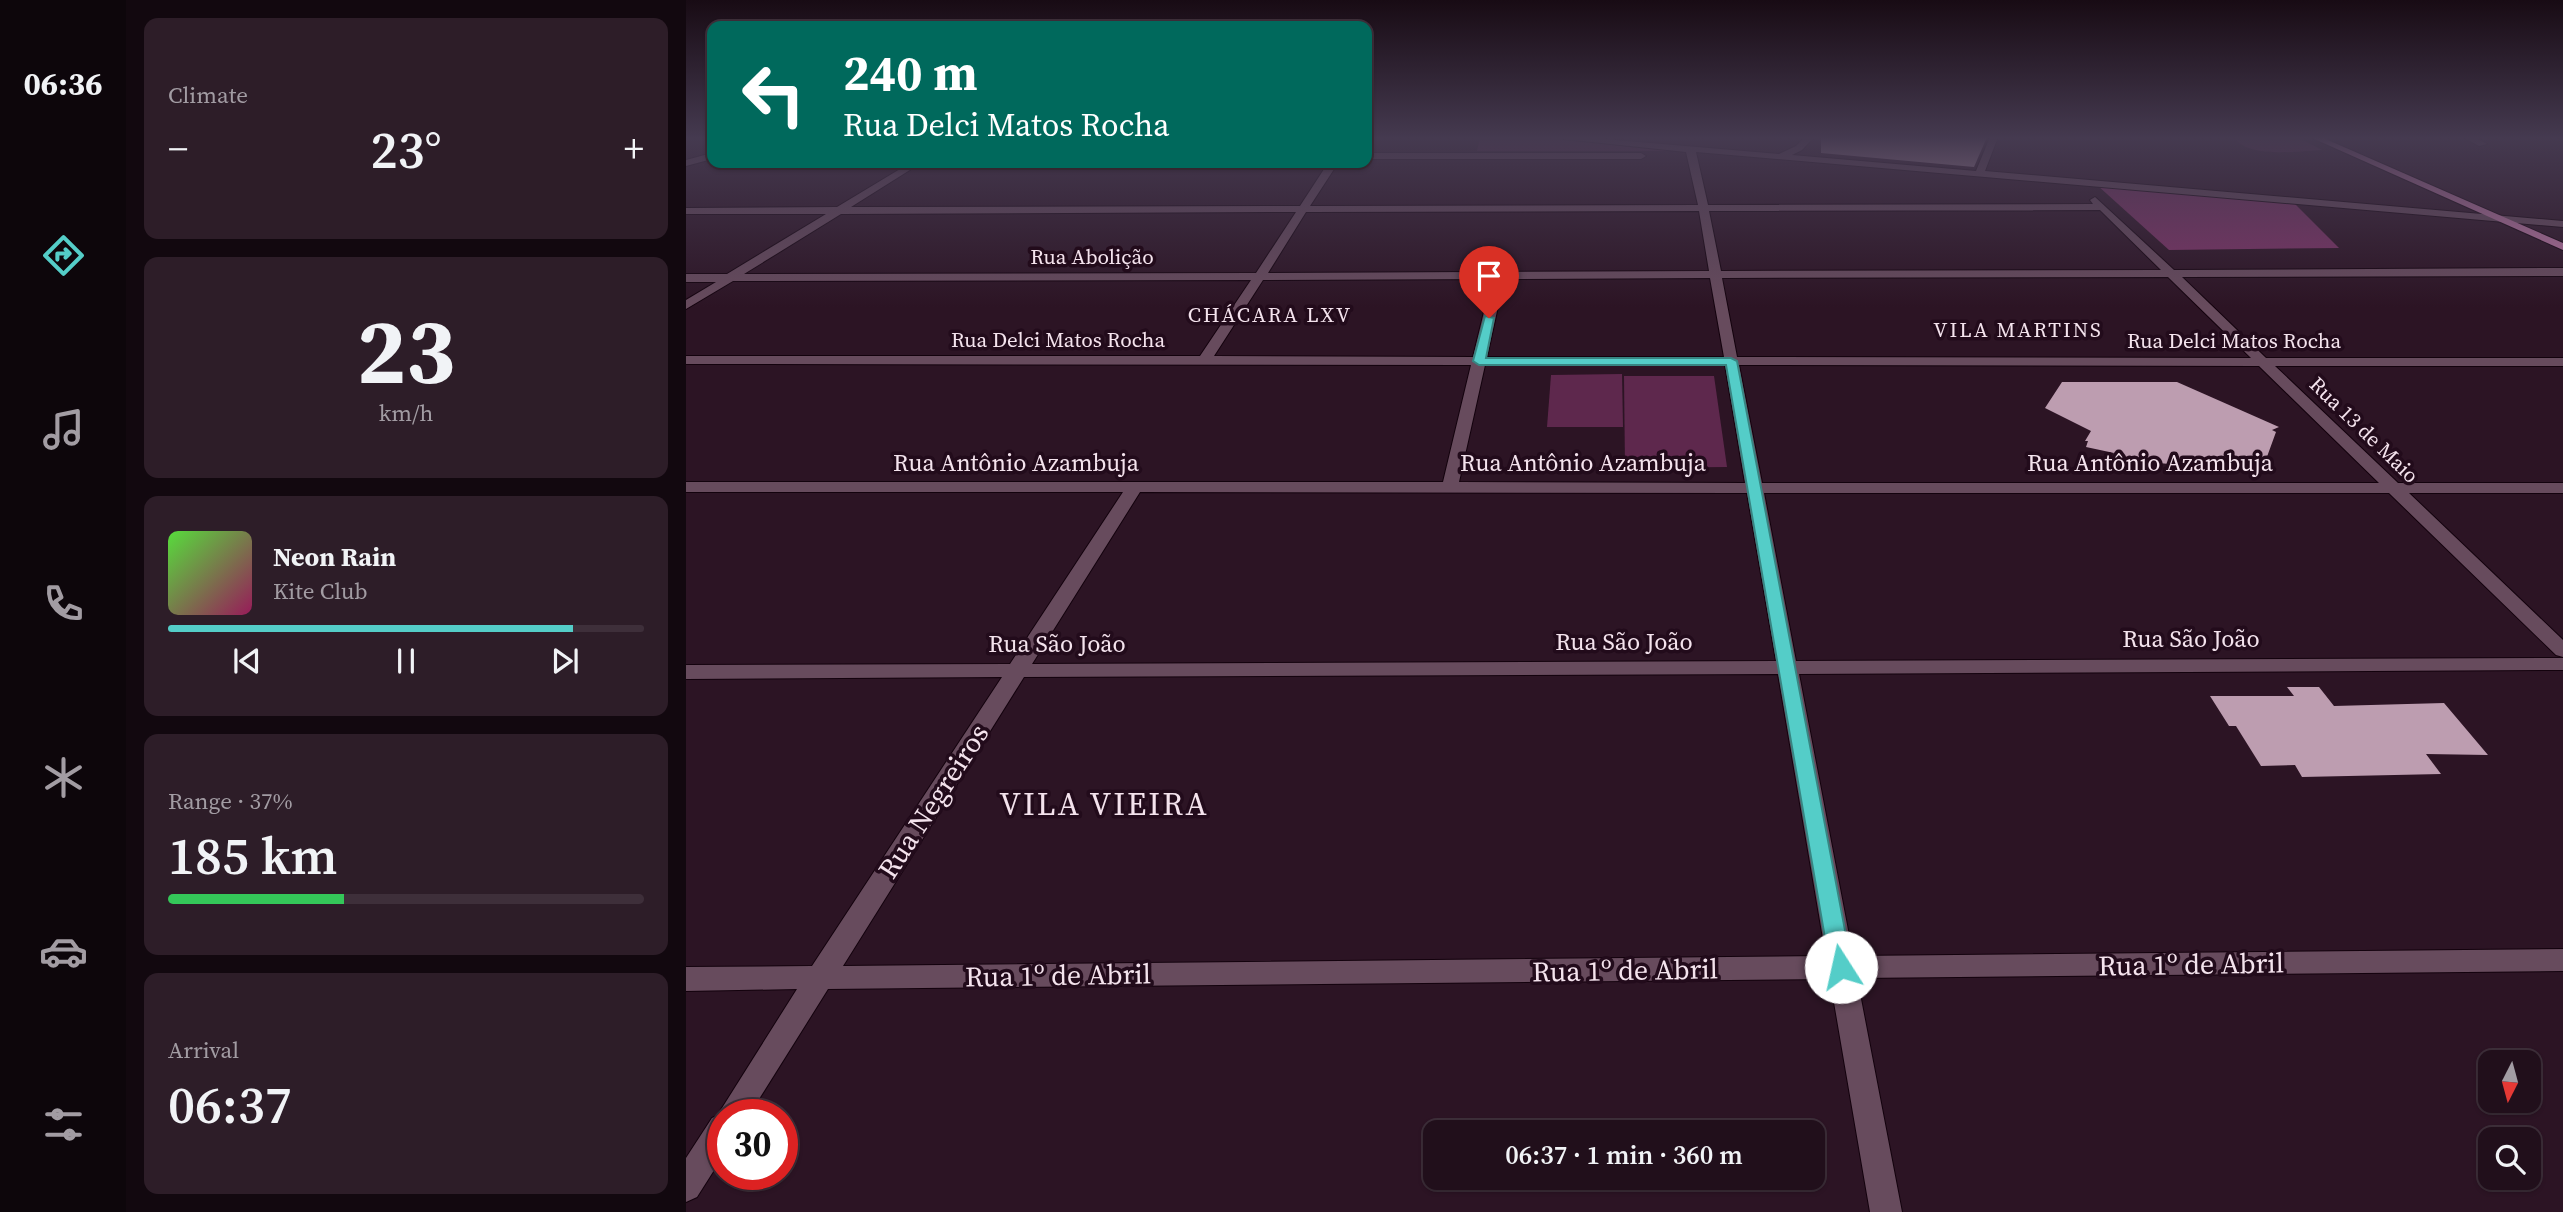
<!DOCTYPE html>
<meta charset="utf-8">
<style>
body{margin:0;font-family:"Source Serif 4",serif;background:#2d1d28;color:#f1f3f6;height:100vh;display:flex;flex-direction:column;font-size:26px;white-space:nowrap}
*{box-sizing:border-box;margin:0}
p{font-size:23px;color:#a29ca3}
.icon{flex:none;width:38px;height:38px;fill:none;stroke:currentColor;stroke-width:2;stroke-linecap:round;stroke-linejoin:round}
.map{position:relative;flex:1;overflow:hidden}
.drawer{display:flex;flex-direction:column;gap:18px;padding:18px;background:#12080f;width:560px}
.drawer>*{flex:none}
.guide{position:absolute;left:21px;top:21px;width:665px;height:147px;border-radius:14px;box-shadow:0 2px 5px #0004,0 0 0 2px #3e2f3a;background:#00695c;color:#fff;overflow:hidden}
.needle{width:46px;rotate:186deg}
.buttons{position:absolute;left:1792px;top:1050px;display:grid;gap:14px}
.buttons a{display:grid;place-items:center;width:63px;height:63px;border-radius:14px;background:#210f1b;box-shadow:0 2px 5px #0004,0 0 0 2px #3e2f3a;font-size:35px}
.speed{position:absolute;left:21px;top:1099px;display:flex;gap:14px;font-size:35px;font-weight:700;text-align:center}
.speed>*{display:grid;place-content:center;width:91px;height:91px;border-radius:50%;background:#210f1b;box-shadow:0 2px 5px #0004,0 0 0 2px #3e2f3a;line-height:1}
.speed .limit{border:10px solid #d22;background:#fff;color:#111}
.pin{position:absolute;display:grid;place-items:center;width:60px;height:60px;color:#fff;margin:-72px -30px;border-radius:50% 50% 50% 0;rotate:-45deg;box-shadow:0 0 7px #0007}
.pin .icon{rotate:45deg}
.me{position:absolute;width:77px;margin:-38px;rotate:350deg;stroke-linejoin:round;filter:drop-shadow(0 0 5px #0008)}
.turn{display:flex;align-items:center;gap:24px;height:147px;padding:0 21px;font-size:32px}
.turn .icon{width:91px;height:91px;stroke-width:2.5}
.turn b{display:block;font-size:49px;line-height:60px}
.big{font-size:52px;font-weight:600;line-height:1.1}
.drawer .card{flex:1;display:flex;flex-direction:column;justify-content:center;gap:10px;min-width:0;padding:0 24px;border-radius:14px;background:#2d1d28}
.drawer .dial{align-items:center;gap:0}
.dial b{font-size:91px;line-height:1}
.song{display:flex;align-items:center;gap:21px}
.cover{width:84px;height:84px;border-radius:10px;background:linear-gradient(135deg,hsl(110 70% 55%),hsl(330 70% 35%))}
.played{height:7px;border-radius:4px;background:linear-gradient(90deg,#54cdc8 85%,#3e2f3a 85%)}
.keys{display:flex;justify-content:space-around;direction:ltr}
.heat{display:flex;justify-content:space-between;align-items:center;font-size:38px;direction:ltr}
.charge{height:10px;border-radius:5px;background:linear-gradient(90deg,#34c759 37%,#3e2f3a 0)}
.trip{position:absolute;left:737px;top:1120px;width:402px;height:70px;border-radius:14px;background:#210f1b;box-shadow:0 2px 5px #0004,0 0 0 2px #3e2f3a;font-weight:600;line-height:70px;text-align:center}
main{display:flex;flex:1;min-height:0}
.dock{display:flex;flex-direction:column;width:126px;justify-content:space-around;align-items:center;background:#0d060b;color:#a29ca3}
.dock .icon{width:49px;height:49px}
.dock .active{color:#54cdc8}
.dock b{font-size:32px;color:#f1f3f6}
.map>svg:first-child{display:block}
</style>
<main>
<nav class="dock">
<b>06:36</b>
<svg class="icon active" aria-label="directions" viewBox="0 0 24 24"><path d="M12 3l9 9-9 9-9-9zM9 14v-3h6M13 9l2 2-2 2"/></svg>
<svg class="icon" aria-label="music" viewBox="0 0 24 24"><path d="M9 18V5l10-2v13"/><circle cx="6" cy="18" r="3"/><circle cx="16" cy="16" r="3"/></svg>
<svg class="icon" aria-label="phone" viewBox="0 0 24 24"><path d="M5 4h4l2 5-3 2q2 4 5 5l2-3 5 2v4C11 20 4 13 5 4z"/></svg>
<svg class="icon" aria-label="climate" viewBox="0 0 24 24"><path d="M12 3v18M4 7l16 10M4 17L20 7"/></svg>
<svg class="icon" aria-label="car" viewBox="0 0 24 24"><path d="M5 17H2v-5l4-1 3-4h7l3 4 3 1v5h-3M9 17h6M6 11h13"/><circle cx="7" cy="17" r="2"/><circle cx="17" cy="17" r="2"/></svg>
<svg class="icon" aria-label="filters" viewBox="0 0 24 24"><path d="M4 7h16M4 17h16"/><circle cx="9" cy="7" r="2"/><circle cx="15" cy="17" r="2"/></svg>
</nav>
<section class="drawer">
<div class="card"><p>Climate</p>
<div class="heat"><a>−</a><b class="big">23°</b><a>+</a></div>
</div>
<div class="card dial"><b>23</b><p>km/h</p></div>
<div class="card">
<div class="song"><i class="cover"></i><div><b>Neon Rain</b><p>Kite Club</p></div></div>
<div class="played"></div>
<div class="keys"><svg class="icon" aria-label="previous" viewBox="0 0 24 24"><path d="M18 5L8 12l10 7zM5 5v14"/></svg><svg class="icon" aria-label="pause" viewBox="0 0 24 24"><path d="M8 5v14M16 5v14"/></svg><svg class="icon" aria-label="next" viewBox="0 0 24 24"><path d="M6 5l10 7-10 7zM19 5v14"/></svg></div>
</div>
<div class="card"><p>Range · 37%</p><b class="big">185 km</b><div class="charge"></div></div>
<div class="card"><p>Arrival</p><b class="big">06:37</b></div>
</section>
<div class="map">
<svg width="1877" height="1212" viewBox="0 0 1877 1212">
<rect width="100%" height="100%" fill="#2c1424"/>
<g fill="#5e284d">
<path d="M 794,137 L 886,137 L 997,147 L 997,151 L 791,151 Z"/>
<path d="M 1548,137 L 1611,137 L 1636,150 C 1614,151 1561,159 1548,137 Z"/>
<path d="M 936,374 L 937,427 L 861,427 L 865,375 Z"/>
<path d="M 938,376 L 1028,376 L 1041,467 L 939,468 Z"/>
</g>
<path fill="#7e3467" d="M 1411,185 L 1606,201 L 1653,248 L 1483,250 Z"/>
<g fill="#bd9db0">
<path d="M 1135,137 L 1301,137 L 1288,167 L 1135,153 Z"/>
<path d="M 1376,382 L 1491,382 L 1593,427 L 1586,430 L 1590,432 L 1578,465 L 1548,461 L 1546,464 L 1519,458 L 1516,465 L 1487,458 L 1483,464 L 1453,461 L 1450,464 L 1425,458 L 1428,453 L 1400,447 L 1402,441 L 1399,441 L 1405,431 L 1359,408 Z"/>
<path d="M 1601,687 L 1633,687 L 1648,706 L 1758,703 L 1802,755 L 1740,754 L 1755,774 L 1616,777 L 1609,765 L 1575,766 L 1550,726 L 1543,726 L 1524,696 L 1608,696 Z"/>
</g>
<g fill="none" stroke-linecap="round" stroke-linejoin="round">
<defs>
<g id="minor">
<path d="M 859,137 L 894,137 L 1093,154 L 1110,146 L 1119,137 L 1128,137 L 1116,150 L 1106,155 L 1290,171 L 1304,137 L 1312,137 L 1299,171 L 1877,221 L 1877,227 L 1010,152 L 1022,205 L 1407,204 L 1404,200 L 1409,197 L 1488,270 L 1877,268 L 1877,276 L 1496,277 L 1580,358 L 1877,358 L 1877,366 L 1589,366 L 1712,483 L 1877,483 L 1877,493 L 1723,493 L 1877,640 L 1877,657 L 1870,655 L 1703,493 L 1078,493 L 1110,661 L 1877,658 L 1877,670 L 1113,674 L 1167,956 L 1877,949 L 1877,971 L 1171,978 L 1216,1212 L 1184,1212 L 1144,979 L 142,989 L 63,1115 L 37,1115 L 37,1156 L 11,1197 L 0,1202 L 0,1158 L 26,1118 L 31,1116 L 111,989 L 0,991 L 0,967 L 126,966 L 316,677 L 0,679 L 0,665 L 324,664 L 437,492 L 0,492 L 0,482 L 757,482 L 785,365 L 0,364 L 0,356 L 514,356 L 565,280 L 47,281 L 0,309 L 0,300 L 30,282 L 0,282 L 0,274 L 41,274 L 140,214 L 0,214 L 0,208 L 151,207 L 224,163 L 235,163 L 165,207 L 614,206 L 642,163 L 652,163 L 624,206 L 1012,205 L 1000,152 ZM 1414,210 L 1475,270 L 1035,271 L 1023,211 ZM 1013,211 L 1023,271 L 582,273 L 620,212 ZM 610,212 L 570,273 L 58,274 L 155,214 ZM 1482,277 L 1565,358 L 1051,357 L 1036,278 ZM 1024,278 L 1038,357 L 801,357 L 818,279 ZM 806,279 L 787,357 L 528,356 L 577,280 ZM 799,365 L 1039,365 L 1059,483 L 773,482 ZM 1053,365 L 1573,366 L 1693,483 L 1076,483 ZM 454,492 L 1061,493 L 1090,661 L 346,664 ZM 1092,674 L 1140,956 L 157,966 L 338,677 Z"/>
<path d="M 1777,137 L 1788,137 L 1801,144 L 1793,146 Z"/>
<path d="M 26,153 L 26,159 L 0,166 L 0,160 Z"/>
<path d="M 681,153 L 955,153 L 960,156 L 955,159 L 681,159 Z"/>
</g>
<path id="primary" d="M 1624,137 L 1635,137 L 1877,243 L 1877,250 Z"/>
</defs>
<use href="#minor" stroke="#13020d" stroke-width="2"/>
<use href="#primary" stroke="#13020d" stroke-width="2"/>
<use href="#minor" fill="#674b5d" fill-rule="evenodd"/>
<use href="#primary" fill="#bc78a4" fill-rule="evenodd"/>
</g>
<linearGradient id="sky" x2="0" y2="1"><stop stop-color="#180b14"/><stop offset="0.45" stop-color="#453a50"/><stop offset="1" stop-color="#453a50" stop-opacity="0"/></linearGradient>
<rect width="1877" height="307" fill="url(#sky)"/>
<path fill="#54cdc8" stroke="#378582" stroke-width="2" d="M 799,316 L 808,318 L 800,358 L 1045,358 L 1051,361 L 1166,967 L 1163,974 L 1155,977 L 1147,974 L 1144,967 L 1040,365 L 793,365 L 787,361 Z"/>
<g text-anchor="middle" stroke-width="7" stroke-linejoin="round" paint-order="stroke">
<g font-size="21" fill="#f4e3ed" stroke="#220b1b">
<text x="406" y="264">Rua Abolição</text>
<text x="372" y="347">Rua Delci Matos Rocha</text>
<text x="1548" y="348">Rua Delci Matos Rocha</text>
<text transform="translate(1678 430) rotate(44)" y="7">Rua 13 de Maio</text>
</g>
<g font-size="21" letter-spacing="2" fill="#f4e3ed" stroke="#220b1b">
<text x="584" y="322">CHÁCARA LXV</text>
<text x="1332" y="337">VILA MARTINS</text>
</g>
<g font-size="24" fill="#f4e3ed" stroke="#220b1b">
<text x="330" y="471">Rua Antônio Azambuja</text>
<text x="897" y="471">Rua Antônio Azambuja</text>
<text x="1464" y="471">Rua Antônio Azambuja</text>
<text x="1505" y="647">Rua São João</text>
<text x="938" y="650">Rua São João</text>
<text x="371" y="652">Rua São João</text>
</g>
<g font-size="28" fill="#f4e3ed" stroke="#220b1b">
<text transform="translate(247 801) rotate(-57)" y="10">Rua Negreiros</text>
<text transform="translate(1505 964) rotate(-1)" y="10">Rua 1º de Abril</text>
<text transform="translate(939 970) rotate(-1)" y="10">Rua 1º de Abril</text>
<text transform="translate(372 975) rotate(-1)" y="10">Rua 1º de Abril</text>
</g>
<g font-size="32" letter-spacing="2" fill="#f4e3ed" stroke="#220b1b">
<text x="418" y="815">VILA VIEIRA</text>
</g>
</g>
</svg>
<div class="buttons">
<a><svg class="needle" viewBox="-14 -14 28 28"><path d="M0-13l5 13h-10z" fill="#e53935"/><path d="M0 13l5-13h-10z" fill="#a29ca3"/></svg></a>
<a><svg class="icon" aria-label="search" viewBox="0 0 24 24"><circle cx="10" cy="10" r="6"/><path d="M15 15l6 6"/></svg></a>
</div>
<div class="speed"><div class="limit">30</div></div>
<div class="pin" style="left:803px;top:318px;background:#d93025"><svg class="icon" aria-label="arrive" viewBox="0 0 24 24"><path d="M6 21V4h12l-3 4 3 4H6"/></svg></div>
<svg class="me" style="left:1155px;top:967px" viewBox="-20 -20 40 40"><circle r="19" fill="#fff"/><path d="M0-13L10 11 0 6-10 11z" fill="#54cdc8"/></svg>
<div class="trip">06:37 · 1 min · 360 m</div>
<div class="guide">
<div class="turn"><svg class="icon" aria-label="left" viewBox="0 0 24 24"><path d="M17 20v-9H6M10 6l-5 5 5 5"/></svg><div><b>240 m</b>Rua Delci Matos Rocha</div></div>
</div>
</div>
</main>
